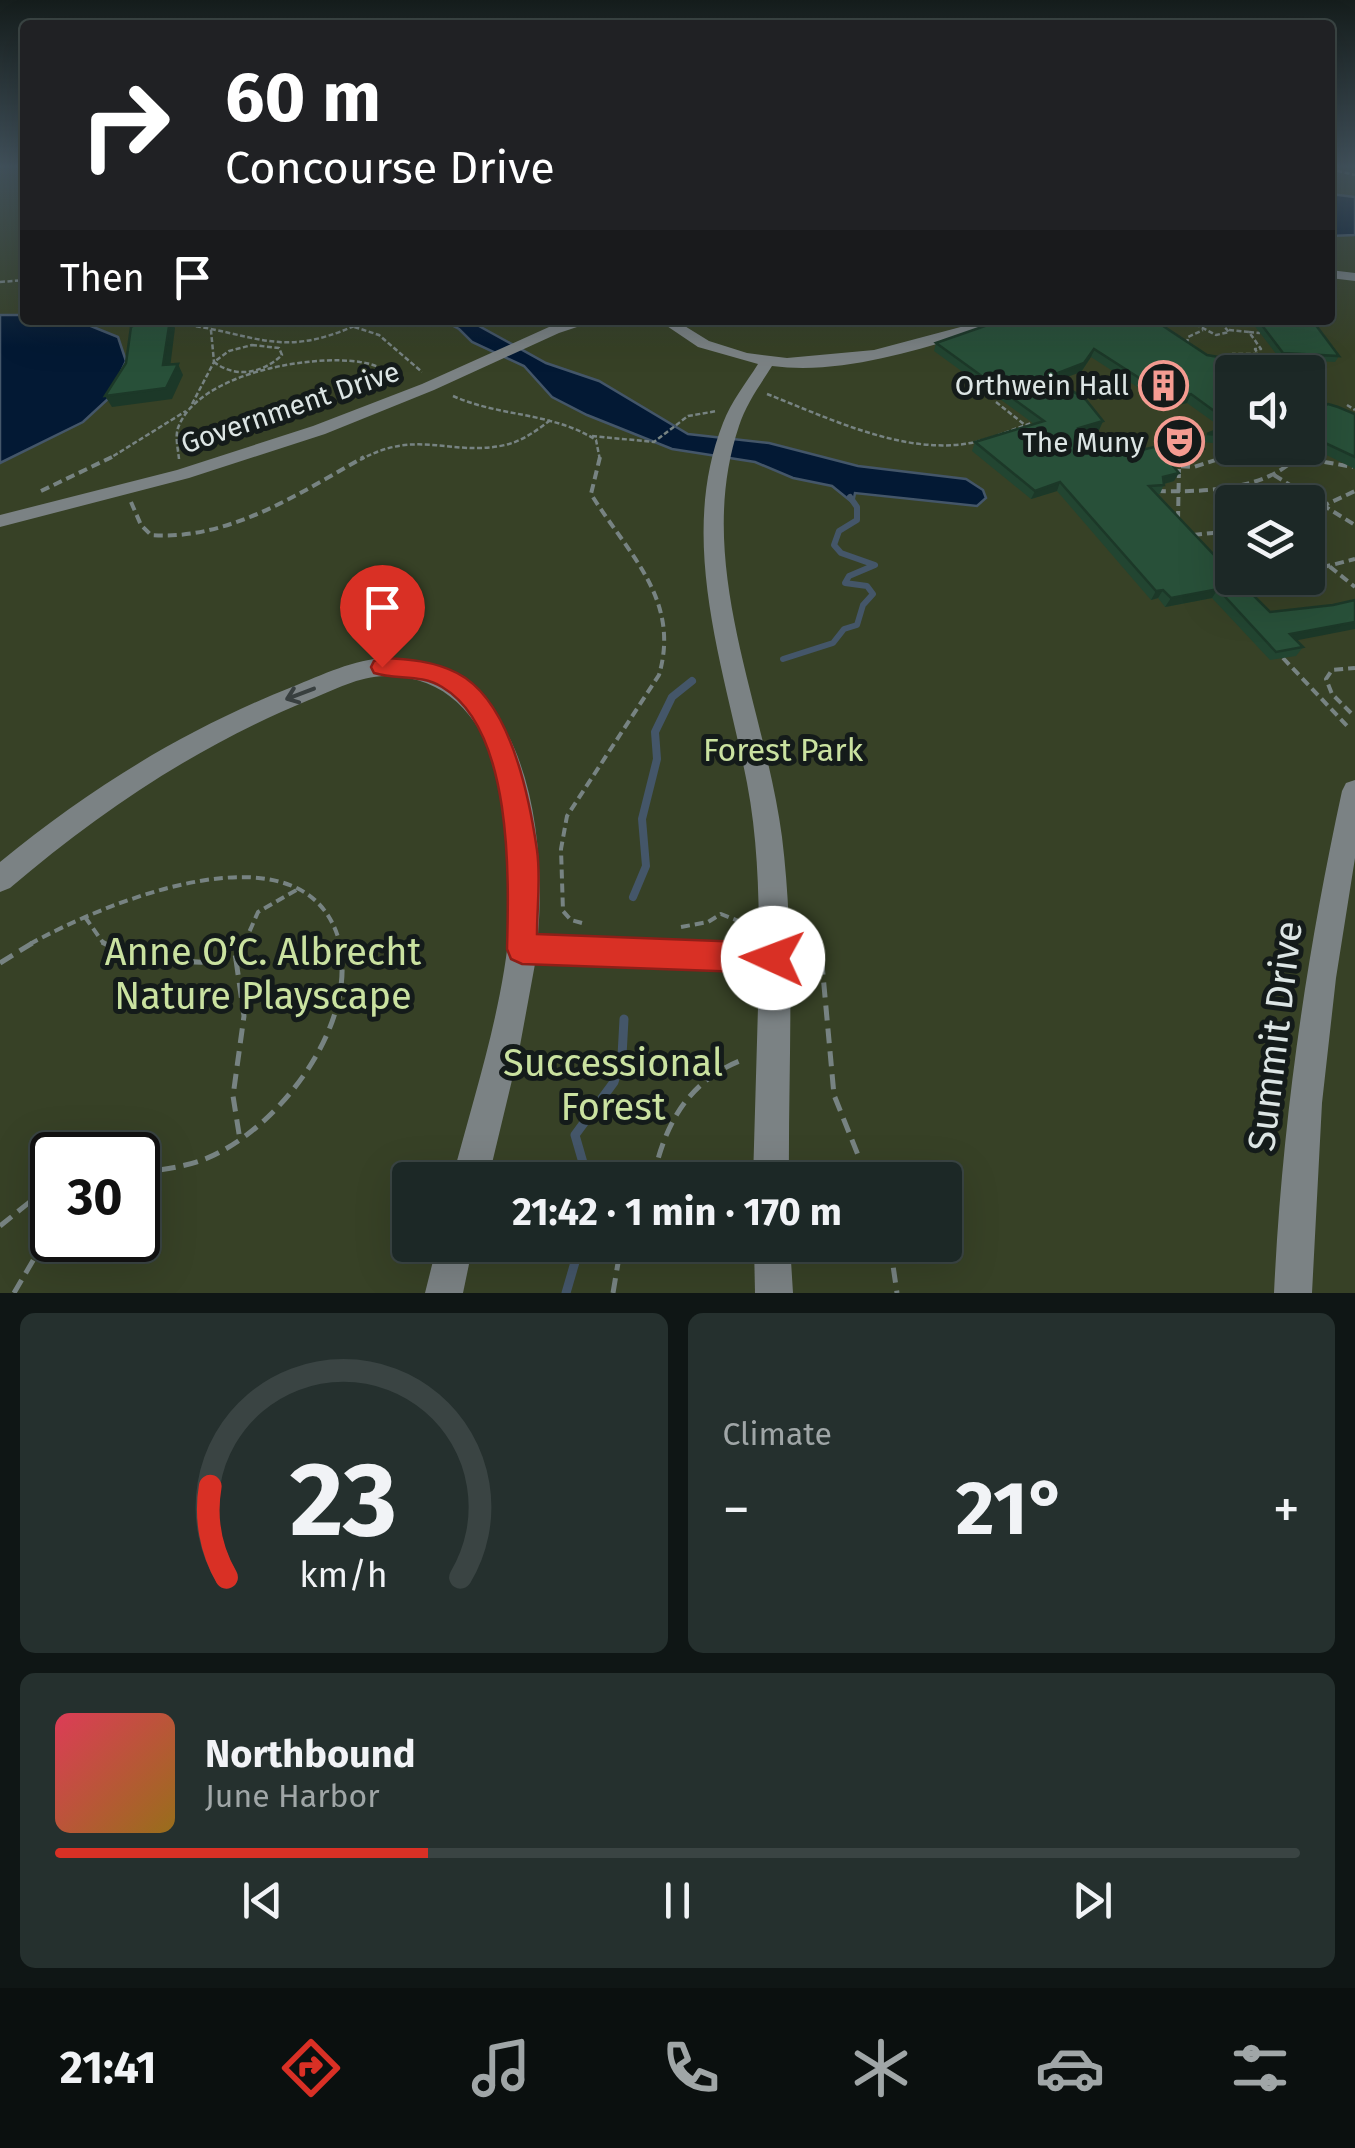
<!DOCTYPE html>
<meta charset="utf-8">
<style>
body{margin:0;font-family:"Fira Sans",sans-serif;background:#25302e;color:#f1f3f6;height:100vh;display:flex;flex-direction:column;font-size:38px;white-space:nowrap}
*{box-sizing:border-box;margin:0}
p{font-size:32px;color:#a0a6a7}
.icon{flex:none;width:55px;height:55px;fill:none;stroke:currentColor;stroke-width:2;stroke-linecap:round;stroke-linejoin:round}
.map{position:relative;height:1293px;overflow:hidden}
.panel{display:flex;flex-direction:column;gap:20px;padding:20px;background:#0f1615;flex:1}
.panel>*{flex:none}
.banner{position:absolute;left:20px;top:20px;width:1315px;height:305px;border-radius:10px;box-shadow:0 10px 40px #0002,0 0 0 2px #3a4443;background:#202124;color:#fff;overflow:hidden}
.tools{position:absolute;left:1215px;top:355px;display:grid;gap:20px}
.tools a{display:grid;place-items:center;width:110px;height:110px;border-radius:10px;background:#1c2826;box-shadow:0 10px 40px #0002,0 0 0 2px #3a4443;font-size:50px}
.speed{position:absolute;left:30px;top:1132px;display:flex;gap:20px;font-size:50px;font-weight:700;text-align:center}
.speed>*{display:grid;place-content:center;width:130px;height:130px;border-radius:50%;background:#1c2826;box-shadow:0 10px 40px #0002,0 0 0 2px #3a4443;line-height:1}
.speed .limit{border:5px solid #111;border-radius:15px;background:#fff;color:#111}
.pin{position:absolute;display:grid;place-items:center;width:85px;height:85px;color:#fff;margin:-102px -42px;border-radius:50% 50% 50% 0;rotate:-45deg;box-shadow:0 0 10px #0007}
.pin .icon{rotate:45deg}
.me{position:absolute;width:110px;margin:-55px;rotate:272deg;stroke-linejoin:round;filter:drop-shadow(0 0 8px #0008)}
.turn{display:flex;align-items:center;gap:35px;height:210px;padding:0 40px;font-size:45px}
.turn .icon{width:130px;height:130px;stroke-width:2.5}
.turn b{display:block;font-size:70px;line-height:85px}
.then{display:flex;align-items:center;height:95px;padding:0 40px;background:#0003;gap:20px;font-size:38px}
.big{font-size:75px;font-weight:700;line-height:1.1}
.panel .widget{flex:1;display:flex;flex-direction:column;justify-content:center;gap:15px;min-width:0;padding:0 35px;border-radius:15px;background:#25302e}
.panel .dial{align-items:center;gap:0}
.dial svg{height:260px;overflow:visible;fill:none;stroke:#3a4443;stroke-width:7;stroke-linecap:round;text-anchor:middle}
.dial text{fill:#f1f3f6;stroke:none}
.song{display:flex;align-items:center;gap:30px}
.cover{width:120px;height:120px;border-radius:15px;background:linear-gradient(135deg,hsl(350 70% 55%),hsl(40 70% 35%))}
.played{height:10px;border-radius:5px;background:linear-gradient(90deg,#d93025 30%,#3a4443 30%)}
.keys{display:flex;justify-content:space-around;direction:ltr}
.heat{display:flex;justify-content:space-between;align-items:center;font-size:55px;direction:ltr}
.panel .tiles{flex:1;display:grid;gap:20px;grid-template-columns:1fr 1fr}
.widget:last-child{grid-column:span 2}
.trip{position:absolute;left:392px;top:1162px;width:570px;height:100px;border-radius:10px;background:#1c2826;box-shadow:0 10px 40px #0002,0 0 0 2px #3a4443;font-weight:700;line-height:100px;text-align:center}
.tabs{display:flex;height:160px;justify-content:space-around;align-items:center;background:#0b100f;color:#a0a6a7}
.tabs .icon{width:70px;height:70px}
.tabs .current{color:#d93025}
.tabs b{font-size:45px;color:#f1f3f6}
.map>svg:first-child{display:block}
</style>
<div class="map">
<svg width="1355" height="1293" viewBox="0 0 1355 1293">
<rect width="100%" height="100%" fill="#263533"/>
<path fill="#374126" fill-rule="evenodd" d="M 0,166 L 25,166 L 25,320 L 1330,320 L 1330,166 L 1355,166 L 1355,1293 L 0,1293 ZM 1232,372 L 1308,372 L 1308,448 L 1232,448 ZM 1232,502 L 1308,502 L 1308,578 L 1232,578 ZM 52,1155 L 138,1155 L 138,1240 L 52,1240 ZM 410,1180 L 945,1180 L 945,1245 L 410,1245 Z"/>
<g fill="#031934" stroke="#445669" stroke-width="2.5">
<path d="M 1330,194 L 1355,197 L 1355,235 L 1330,236 Z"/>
<path d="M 0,315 L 25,315 L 25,320 L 76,320 L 118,337 L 126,361 L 108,399 L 83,422 L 0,463 Z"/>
<path d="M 442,320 L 468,320 L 546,363 L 599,381 L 688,434 L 769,443 L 858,466 L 966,479 L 983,490 L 986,498 L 977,506 L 855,493 L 853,503 L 832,486 L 793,478 L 755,462 L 672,449 L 587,415 L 552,397 L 524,366 L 472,342 L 459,329 Z"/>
</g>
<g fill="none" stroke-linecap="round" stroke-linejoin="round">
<path stroke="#445669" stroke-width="6" d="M 783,659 L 833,643 L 844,629 L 857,625 L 863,605 L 873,594 L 867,586 L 845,583 L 849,576 L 875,565 L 841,553 L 834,545 L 839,531 L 857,520 L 857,507 L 850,497"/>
<path stroke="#445669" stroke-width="8" d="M 633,897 L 646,866 L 642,819 L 657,759 L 655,732 L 672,697 L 692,681"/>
<g stroke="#445669" stroke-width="9">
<path d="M 588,1180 L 575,1135 L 614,1082 L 622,1056 L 624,1019"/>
<path d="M 566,1293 L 580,1245"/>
</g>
<g stroke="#778382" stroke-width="2.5" stroke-dasharray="5 2.5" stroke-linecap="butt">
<path d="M 1330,169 L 1355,175"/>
<path d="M 0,282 L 25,280"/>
<path d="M 333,320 L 379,335 L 422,372"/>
<path d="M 1205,321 L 1221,323 L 1229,332 L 1216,335 L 1199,326 Z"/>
<path d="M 181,324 C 254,333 280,359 354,326"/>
<path d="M 1229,330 L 1249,332 L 1261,349 L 1255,349 L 1258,354 L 1232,354"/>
<path d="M 1249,332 L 1260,333"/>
<path d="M 1187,344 L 1188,337 L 1203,330"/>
<path d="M 252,345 L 279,348 L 282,355 C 263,373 236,379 214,362 L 229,351 Z"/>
<path d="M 1258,354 L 1264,362 L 1276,362"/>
<path d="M 767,394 C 826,417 899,453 964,444 C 988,441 1010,430 1032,423"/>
<path d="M 453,396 C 500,417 552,412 596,440 L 600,460"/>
<path d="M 996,402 L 1025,425"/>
<path d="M 1308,402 L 1318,399"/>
<path d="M 192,404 L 214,362 L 210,320"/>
<path d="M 1347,405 L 1355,410"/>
<path d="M 592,436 L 654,442 L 688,416 L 717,411"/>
<path d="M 1245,448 L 1312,460"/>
<path d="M 179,459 C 178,449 175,437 178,428 C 197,374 309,354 360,362 C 376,364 390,372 403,380"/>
<path d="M 107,460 L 186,411"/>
<path d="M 360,460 C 417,428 451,457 505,445 C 523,441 537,430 552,419"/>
<path d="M 1217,460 L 1238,453 L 1241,448"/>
<path d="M 1296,460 L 1304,448"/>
</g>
<g stroke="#778382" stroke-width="4" stroke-dasharray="9 5" stroke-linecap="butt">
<path d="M 1297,457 L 1353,467"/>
<path d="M 1274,475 L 1355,525"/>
<path d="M 1230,487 L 1250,502"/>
<path d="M 41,491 L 112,457"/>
<path d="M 1157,491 C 1202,492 1264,491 1297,457"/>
<path d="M 131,502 L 141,525 L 151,535 C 228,541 300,493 364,457"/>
<path d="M 1308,513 L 1355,491"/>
<path d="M 1178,520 L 1179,466 L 1194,467 L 1225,457"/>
<path d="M 1193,535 L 1232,531"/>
<path d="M 1308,549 L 1355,587"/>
<path d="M 1308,571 L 1355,559"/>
<path d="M 1237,582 L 1271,578"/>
<path d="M 1283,658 L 1350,729"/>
<path d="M 1351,713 L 1332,694 L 1326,679 L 1332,670 L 1355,668"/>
<path d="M 85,917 L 104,944"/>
<path d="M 582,923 L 571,920 L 563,911 L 561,849 L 567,816 L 659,675 C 681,599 628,554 591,494 L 600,457"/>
<path d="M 681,927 L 708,922 L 721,914 L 746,924"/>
<path d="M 798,938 L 814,944"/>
<path d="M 30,944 C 102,904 308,816 340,944"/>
<path d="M 244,944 L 258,912 L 300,888"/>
</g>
<g stroke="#778382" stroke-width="5" stroke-dasharray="15 8" stroke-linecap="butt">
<path d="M 102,942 L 128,956 L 160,950 C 188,967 209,963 240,957 L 245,942"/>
<path d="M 809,942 L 821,953 L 834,1095 L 868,1180"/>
<path d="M 236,960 L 244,1016 L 233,1096 L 240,1140"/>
<path d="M 0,963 L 34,942"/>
<path d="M 138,1173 C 166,1169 195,1166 220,1152 C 287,1117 358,1020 339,942"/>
<path d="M 653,1180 C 664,1125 688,1081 742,1060"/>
<path d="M 0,1226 L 52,1184"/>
<path d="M 890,1245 L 897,1293"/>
<path d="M 14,1293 L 52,1228"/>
<path d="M 613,1293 L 621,1245"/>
</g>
<g fill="#7b8284" fill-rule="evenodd">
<path d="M 1330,270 L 1355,273 L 1355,281 L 1330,278 Z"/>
<path d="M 574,320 L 598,320 L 559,333 L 434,390 L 325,434 L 189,478 L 0,527 L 0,515 L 177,470 L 313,426 L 422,384 L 549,327 Z"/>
<path d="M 658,320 L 675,320 L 709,341 L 747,353 L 787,358 L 874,350 L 987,320 L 1009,320 C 996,330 975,333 958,338 C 899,355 835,374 772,366 C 760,385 746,404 739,426 C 693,563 764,701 782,837 C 796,950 788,1066 789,1180 L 753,1180 L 759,972 L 535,964 L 519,1051 L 488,1180 L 452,1180 C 474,1095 503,1010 510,922 C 517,834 506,678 388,676 C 361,675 334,690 309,700 C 197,746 102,810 10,888 L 0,892 L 0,862 C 90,788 184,730 292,687 C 322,675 354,659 387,658 C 525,658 547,828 538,935 L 759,943 C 759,889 757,835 747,783 C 724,666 677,540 723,423 C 731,402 746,383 758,364 L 698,347 Z"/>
<path d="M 1355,780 L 1355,858 L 1336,978 L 1322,1103 L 1312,1293 L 1274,1293 C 1282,1123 1306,957 1342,791 L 1346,783 Z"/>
<path d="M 437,1245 L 473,1245 L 463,1293 L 425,1293 Z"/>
<path d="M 754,1245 L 790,1245 L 793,1293 L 755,1293 Z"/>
</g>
</g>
<g fill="#224531">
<path d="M 1002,320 L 1232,372 L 1232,445 L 1202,442 L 1207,434 L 1222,428 L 1187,403 L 1168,407 L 1091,357 L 1081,372 L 1057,380 L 1103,421 L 1099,430 L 1086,434 L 1117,456 L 1199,458 L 1173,466 L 1174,481 L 1164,484 L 1160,494 L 1156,494 L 1303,647 L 1296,656 L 1270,660 L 1212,598 L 1165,607 L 1158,598 L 1151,600 L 1057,491 L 1031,499 L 972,451 L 975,442 L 1034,424 L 934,351 L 936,343 Z"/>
<path d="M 1250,320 L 1312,320 L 1339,356 L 1335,362 L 1280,359 Z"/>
<path d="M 1355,414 L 1355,469 L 1308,446 L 1308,416 Z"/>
<path d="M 1253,448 L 1288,448 L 1282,450 Z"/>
</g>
<g fill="#1c3828">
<path d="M 170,320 L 175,328 L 169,376 L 163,365 Z"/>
<path d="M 1094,349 L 1091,357 L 1081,372 L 1047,384 L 1050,376 Z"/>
<path d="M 178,364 L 183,375 L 172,399 L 112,407 L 105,396 Z"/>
<path d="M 1191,394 L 1187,403 L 1168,407 L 1172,399 Z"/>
<path d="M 1103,421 L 1099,430 L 1076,437 L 1079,428 Z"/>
<path d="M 1204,449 L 1199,458 L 1164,469 L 1169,461 Z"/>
<path d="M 1179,473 L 1174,481 L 1159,485 L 1163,477 Z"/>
<path d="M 1060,482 L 1057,491 L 1031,499 L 1035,491 Z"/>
<path d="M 1218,589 L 1212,598 L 1165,607 L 1171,598 Z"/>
<path d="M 1163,590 L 1158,598 L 1151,600 L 1156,591 Z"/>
<path d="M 1355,622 L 1355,629 L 1283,643 L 1290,634 Z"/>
</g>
<g fill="#285039" stroke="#1c3828" stroke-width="2.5">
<path d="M 157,320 L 170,320 L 163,365 L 178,364 L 166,388 L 105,396 L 126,363 L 131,327 L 139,323 Z"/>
<path d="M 1002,320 L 1154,320 L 1207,355 L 1259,364 L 1272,371 L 1272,372 L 1232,372 L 1232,424 L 1191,394 L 1172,399 L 1094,349 L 1084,363 L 1050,376 L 1086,400 L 1103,421 L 1079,428 L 1117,456 L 1200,436 L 1204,449 L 1169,461 L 1179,473 L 1163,477 L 1164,485 L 1149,486 L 1232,574 L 1232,578 L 1236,578 L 1270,612 L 1333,605 L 1355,600 L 1355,622 L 1290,634 L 1303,647 L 1276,652 L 1218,589 L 1171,598 L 1163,590 L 1156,591 L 1060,482 L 1035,491 L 975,442 L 1044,421 L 936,343 Z"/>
<path d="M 1258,320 L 1312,320 L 1339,356 L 1283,353 Z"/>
<path d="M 1328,404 L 1338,407 L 1355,414 L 1355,457 L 1308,435 L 1308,416 Z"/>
<path d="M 1232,424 L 1232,436 L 1207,434 Z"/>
</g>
<defs><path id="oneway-shaft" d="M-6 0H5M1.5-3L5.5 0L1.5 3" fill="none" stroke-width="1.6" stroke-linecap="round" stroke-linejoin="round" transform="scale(2.5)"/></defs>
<use stroke="#383f3f" href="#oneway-shaft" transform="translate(300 694) rotate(159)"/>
<linearGradient id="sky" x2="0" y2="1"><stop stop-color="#151d1c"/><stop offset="0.48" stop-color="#41515b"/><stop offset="1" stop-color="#41515b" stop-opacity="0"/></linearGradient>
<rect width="1355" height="347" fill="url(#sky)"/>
<path fill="#d93025" stroke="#8d1f18" stroke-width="2.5" d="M 382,658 C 408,659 434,661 457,673 C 510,700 529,795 537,850 C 541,877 537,907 537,934 L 773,943 L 784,948 L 788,958 L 784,969 L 773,973 L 522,964 L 511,959 L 507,949 C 509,877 513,729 442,687 C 421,674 397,680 374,673 L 371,667 L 374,661 Z"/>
<defs>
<symbol id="building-ring" viewBox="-11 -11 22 22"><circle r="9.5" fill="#141b1a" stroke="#f59c92" stroke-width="1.5"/><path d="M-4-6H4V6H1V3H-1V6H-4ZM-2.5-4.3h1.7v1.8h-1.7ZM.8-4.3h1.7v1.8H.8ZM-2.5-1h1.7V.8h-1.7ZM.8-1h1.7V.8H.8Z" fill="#f59c92"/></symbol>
<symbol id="theatre-ring" viewBox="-11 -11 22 22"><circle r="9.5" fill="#141b1a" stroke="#f59c92" stroke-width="1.5"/><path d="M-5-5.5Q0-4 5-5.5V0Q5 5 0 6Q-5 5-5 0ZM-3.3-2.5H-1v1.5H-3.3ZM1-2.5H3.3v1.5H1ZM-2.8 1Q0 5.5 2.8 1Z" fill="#f59c92"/></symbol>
</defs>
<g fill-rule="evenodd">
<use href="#building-ring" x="1136" y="358" width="55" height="55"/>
<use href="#theatre-ring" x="1152" y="414" width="55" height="55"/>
</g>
<g text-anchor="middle" stroke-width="10" stroke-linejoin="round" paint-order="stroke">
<g font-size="28" fill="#dce5e4" stroke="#141b1a" text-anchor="end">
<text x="1129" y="395">Orthwein Hall</text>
<text x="1144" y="452">The Muny</text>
</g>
<g font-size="28" fill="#dce5e4" stroke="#141b1a">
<text transform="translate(290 407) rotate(-19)" y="10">Government Drive</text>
</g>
<g font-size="32" fill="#cae2a0" stroke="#141b1a">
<text x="783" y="761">Forest Park</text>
</g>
<g font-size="38" fill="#cae2a0" stroke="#141b1a">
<text x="263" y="965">Anne O’C. Albrecht<tspan x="263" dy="44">Nature Playscape</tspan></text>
<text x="613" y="1076">Successional<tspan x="613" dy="44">Forest</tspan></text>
</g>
<g font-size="38" fill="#dce5e4" stroke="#141b1a">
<text transform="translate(1275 1036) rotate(-83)" y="13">Summit Drive</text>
</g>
</g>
</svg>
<div class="tools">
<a><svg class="icon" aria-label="sound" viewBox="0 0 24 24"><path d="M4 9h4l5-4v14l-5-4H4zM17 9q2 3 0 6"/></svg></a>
<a><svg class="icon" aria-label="layers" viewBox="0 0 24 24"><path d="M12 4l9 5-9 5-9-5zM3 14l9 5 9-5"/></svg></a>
</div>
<div class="speed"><div class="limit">30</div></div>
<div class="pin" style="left:382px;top:667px;background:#d93025"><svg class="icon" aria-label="arrive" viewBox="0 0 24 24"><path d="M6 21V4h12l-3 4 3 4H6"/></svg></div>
<svg class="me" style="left:773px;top:958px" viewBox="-20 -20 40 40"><circle r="19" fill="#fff"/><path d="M0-13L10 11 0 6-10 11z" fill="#d93025"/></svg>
<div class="trip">21:42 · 1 min · 170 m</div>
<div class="banner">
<div class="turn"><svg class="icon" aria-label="right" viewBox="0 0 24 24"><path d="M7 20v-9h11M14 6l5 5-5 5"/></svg><div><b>60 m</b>Concourse Drive</div></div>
<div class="then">Then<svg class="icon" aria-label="arrive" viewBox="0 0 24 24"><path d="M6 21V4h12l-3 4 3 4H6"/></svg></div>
</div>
</div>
<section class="panel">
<div class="tiles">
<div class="widget dial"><svg viewBox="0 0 100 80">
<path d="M14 69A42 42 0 1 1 86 69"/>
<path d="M14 69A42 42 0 0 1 9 41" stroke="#d93025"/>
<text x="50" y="56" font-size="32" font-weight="700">23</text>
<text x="50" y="72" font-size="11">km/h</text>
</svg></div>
<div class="widget"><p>Climate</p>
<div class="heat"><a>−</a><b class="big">21°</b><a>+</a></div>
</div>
<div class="widget">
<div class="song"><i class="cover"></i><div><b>Northbound</b><p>June Harbor</p></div></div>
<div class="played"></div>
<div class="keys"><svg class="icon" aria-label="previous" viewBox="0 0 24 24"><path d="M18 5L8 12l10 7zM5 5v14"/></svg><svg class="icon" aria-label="pause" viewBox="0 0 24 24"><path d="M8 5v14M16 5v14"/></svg><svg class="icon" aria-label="next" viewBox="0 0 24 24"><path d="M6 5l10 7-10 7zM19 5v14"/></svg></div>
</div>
</div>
</section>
<nav class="tabs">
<b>21:41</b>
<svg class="icon current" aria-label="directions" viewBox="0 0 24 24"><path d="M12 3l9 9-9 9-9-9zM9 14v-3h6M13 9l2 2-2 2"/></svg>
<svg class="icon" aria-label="music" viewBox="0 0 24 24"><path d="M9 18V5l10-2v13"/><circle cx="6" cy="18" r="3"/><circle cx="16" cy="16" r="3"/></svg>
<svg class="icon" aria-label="phone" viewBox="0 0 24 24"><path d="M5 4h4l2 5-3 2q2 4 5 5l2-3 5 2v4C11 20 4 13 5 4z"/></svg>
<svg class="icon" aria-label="climate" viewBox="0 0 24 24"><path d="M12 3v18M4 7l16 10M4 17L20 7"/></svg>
<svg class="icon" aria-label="car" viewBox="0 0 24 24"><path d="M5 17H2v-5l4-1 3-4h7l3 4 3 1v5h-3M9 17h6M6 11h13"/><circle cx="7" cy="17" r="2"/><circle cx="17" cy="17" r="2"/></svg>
<svg class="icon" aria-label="filters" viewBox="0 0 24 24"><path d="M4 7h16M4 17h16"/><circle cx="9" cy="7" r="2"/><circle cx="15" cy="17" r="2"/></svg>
</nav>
